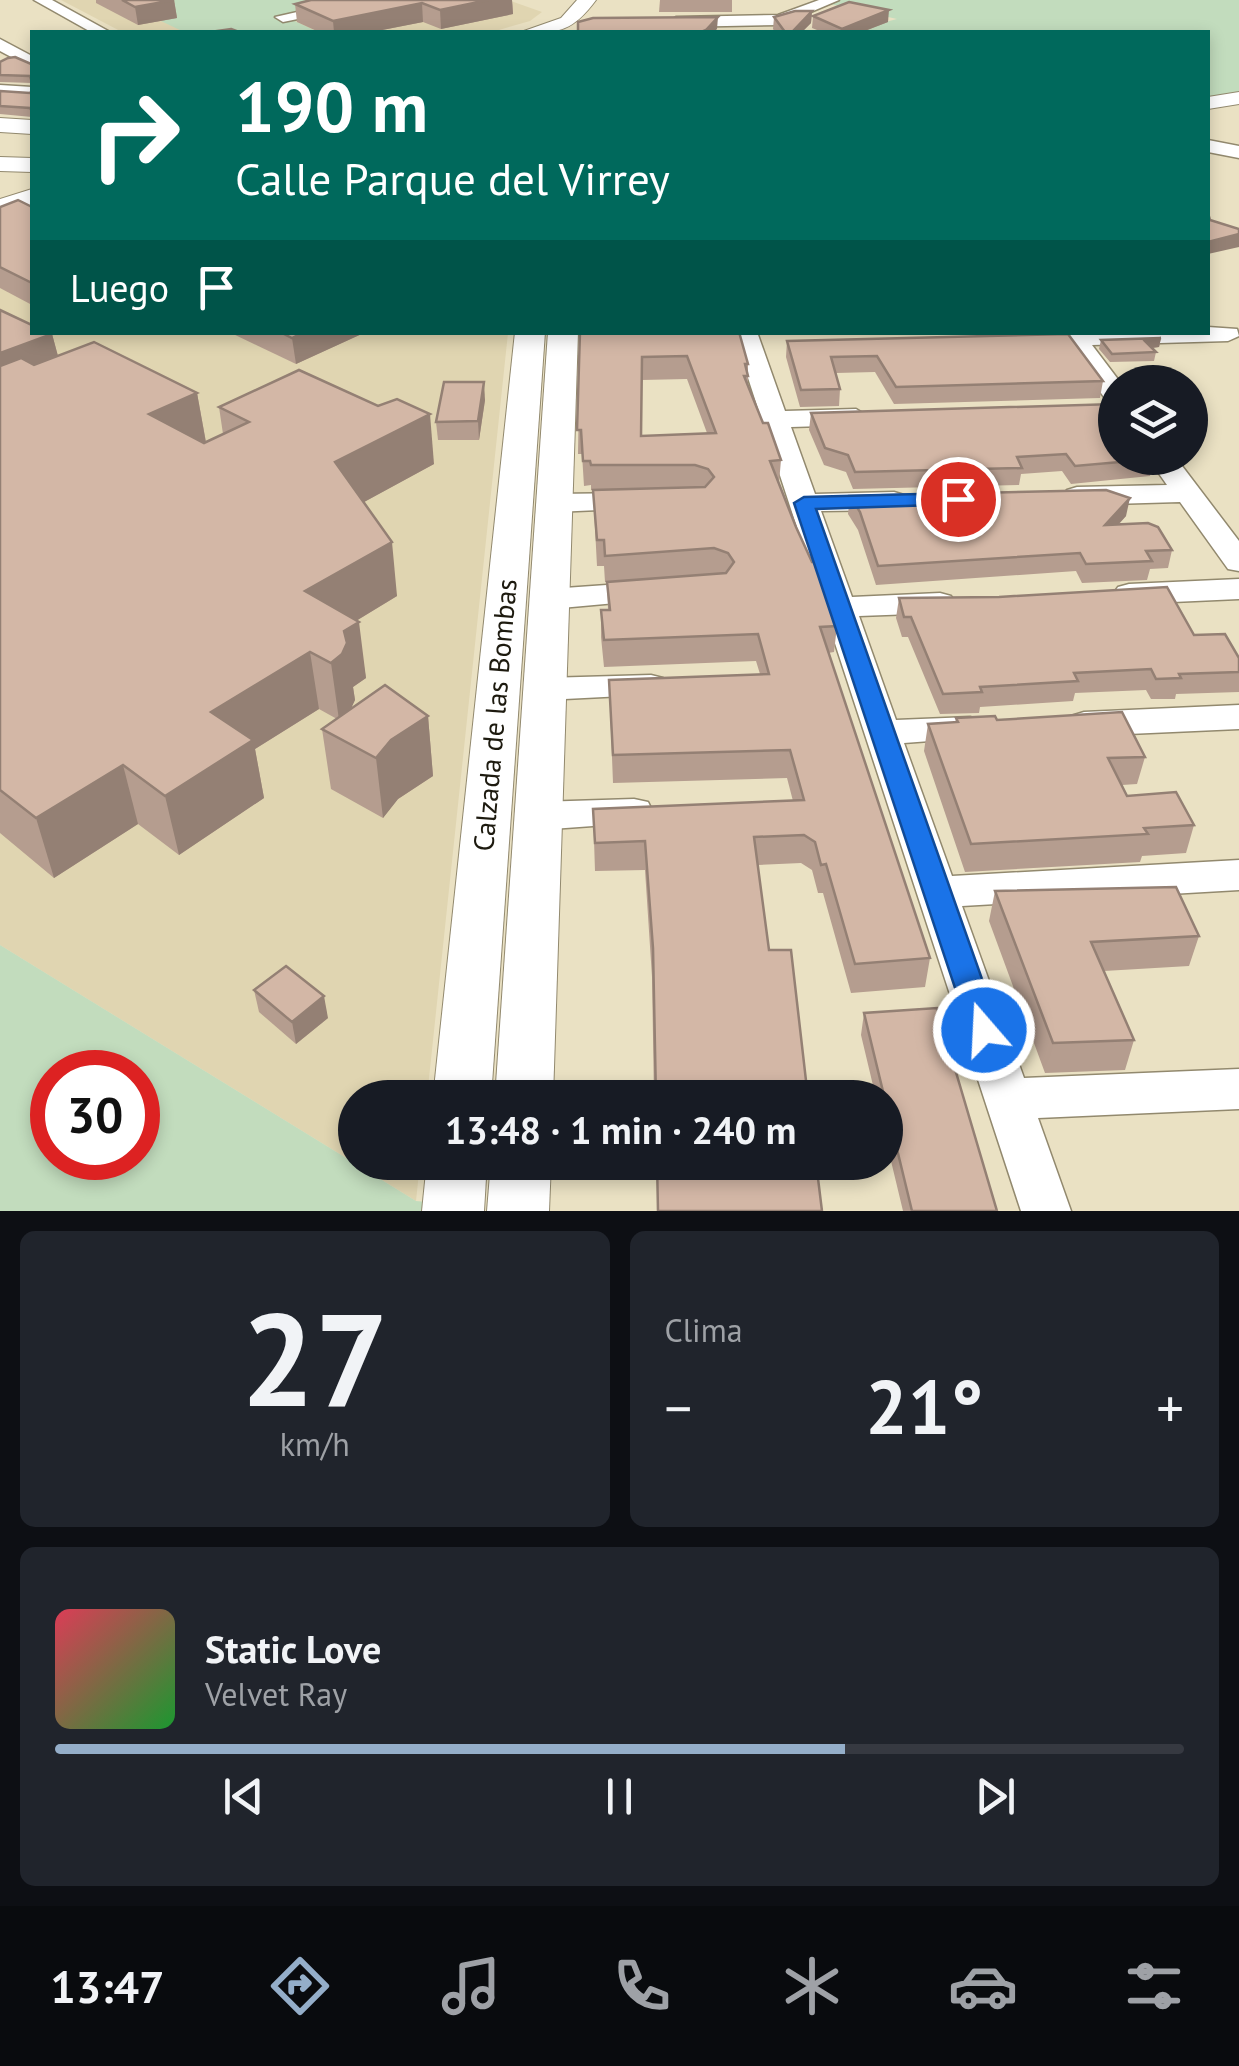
<!DOCTYPE html>
<html lang="es">
<meta charset="utf-8">
<style>
body{margin:0;font-family:"PT Sans",sans-serif;background:#20242c;color:#f1f3f6;height:100vh;display:flex;flex-direction:column;font-size:38px;white-space:nowrap}
*{box-sizing:border-box;margin:0}
p{font-size:32px;color:#9ea1a6}
.icon{flex:none;width:55px;height:55px;fill:none;stroke:currentColor;stroke-width:2;stroke-linecap:round;stroke-linejoin:round}
.map{position:relative;height:1211px;overflow:hidden}
.panel{display:flex;flex-direction:column;gap:20px;padding:20px;background:#0d0f14;flex:1}
.panel>*{flex:none}
.guide{position:absolute;left:30px;top:30px;width:1180px;height:305px;border-radius:0px;box-shadow:0 5px 15px #0003;background:#00695c;color:#fff;overflow:hidden}
.fabs{position:absolute;left:1098px;top:365px;display:grid;gap:20px}
.fabs a{display:grid;place-items:center;width:110px;height:110px;border-radius:50%;background:#171b24;box-shadow:0 5px 15px #0003;font-size:50px}
.speed{position:absolute;left:30px;top:1050px;display:flex;gap:20px;font-size:50px;font-weight:700;text-align:center}
.speed>*{display:grid;place-content:center;width:130px;height:130px;border-radius:50%;background:#171b24;box-shadow:0 5px 15px #0003;line-height:1}
.speed .limit{border:15px solid #d22;background:#fff;color:#111}
.pin{position:absolute;display:grid;place-items:center;width:85px;height:85px;color:#fff;margin:-42px;border:5px solid #fff;border-radius:50%;box-shadow:0 2px 10px #0007}
.me{position:absolute;width:110px;margin:-55px;rotate:341deg;stroke-linejoin:round;filter:drop-shadow(0 0 8px #0008)}
.turn{display:flex;align-items:center;gap:35px;height:210px;padding:0 40px;font-size:45px}
.turn .icon{width:130px;height:130px;stroke-width:2.5}
.turn b{display:block;font-size:70px;line-height:85px}
.then{display:flex;align-items:center;height:95px;padding:0 40px;background:#0003;gap:20px;font-size:38px}
.big{font-size:75px;font-weight:600;line-height:1.1}
.panel .card{flex:1;display:flex;flex-direction:column;justify-content:center;gap:15px;min-width:0;padding:0 35px;border-radius:15px;background:#20242c}
.panel .dial{align-items:center;gap:0}
.dial b{font-size:130px;line-height:1}
.song{display:flex;align-items:center;gap:30px}
.cover{width:120px;height:120px;border-radius:15px;background:linear-gradient(135deg,hsl(350 70% 55%),hsl(130 70% 35%))}
.played{height:10px;border-radius:5px;background:linear-gradient(90deg,#94aec9 70%,#363941 70%)}
.keys{display:flex;justify-content:space-around;direction:ltr}
.heat{display:flex;justify-content:space-between;align-items:center;font-size:55px;direction:ltr}
.panel .tiles{flex:1;display:grid;gap:20px;grid-template-columns:1fr 1fr}
.card:last-child{grid-column:span 2}
.trip{position:absolute;left:338px;top:1080px;width:565px;height:100px;border-radius:50px;background:#171b24;box-shadow:0 5px 15px #0003;font-weight:600;line-height:100px;text-align:center}
.tab-bar{display:flex;height:160px;justify-content:space-around;align-items:center;background:#090b0e;color:#9ea1a6}
.tab-bar .icon{width:70px;height:70px}
.tab-bar .current{color:#94aec9}
.tab-bar b{font-size:45px;color:#f1f3f6}
.map>svg:first-child{display:block}
</style>
<div class="map">
<svg width="1239" height="1211" viewBox="0 0 1239 1211">
<rect width="100%" height="100%" fill="#eae1c3"/>
<g fill="#e0d5b1">
<path d="M 61,0 L 508,0 L 542,12 L 530,21 L 492,32 L 122,32 Z"/>
<path d="M 32,204 L 32,332 L 508,333 L 427,1097 L 355,1098 L 355,1162 L 420,1163 L 416,1201 L 0,945 L 0,214 Z"/>
</g>
<g fill="#c2dcbd" fill-rule="evenodd">
<path d="M 175,0 L 353,0 L 356,1 L 282,15 L 318,32 L 184,32 L 161,21 L 175,17 L 136,7 Z"/>
<path d="M 841,0 L 1239,0 L 1239,97 L 1208,99 L 1208,32 L 847,32 L 897,19 L 830,4 Z"/>
<path d="M 0,945 L 416,1201 L 451,1204 L 450,1211 L 0,1211 ZM 52,1072 L 138,1072 L 138,1158 L 52,1158 Z"/>
</g>
<g fill="none" stroke-linecap="round" stroke-linejoin="round">
<defs>
<g id="minor">
<path d="M 34,0 L 52,0 L 110,32 L 91,32 Z"/>
<path d="M 819,0 L 839,0 L 780,25 L 676,27 L 668,22 L 676,17 L 778,15 Z"/>
<path d="M 337,3 L 344,7 L 342,10 L 283,22 L 275,17 Z"/>
<path d="M 0,39 L 32,56 L 32,68 L 0,51 Z"/>
<path d="M 0,85 L 32,87 L 32,97 L 0,95 Z"/>
<path d="M 1208,140 L 1239,146 L 1239,158 L 1208,152 Z"/>
<path d="M 1208,327 L 1237,329 L 1239,336 L 1228,341 L 1092,345 L 1120,382 L 1115,382 L 1115,402 L 1106,400 L 1067,345 L 1027,346 L 1015,339 L 1023,332 L 1208,332 Z"/>
<path d="M 733,332 L 757,332 L 785,411 L 856,409 L 869,417 L 856,425 L 791,427 L 815,494 L 894,492 L 904,495 L 909,501 L 904,507 L 894,510 L 821,511 L 852,597 L 940,593 L 951,596 L 956,603 L 951,610 L 940,613 L 859,616 L 896,720 L 970,717 L 983,721 L 988,729 L 983,737 L 904,743 L 952,876 L 1239,860 L 1239,890 L 962,906 L 1024,1078 L 1239,1069 L 1239,1109 L 1038,1118 L 1071,1211 L 1021,1211 Z"/>
<path d="M 1148,458 L 1176,458 L 1239,541 L 1239,571 L 1228,569 L 1180,502 L 1077,505 L 1067,502 L 1062,496 L 1067,490 L 1077,487 L 1167,485 Z"/>
<path d="M 634,493 L 644,496 L 649,502 L 644,508 L 555,512 L 545,509 L 540,503 L 545,497 L 555,494 Z"/>
<path d="M 1239,579 L 1239,599 L 1129,604 L 1118,601 L 1113,594 L 1118,587 L 1129,584 Z"/>
<path d="M 649,582 L 660,585 L 665,592 L 660,599 L 550,609 L 539,606 L 534,599 L 539,592 L 550,589 Z"/>
<path d="M 651,675 L 663,678 L 668,686 L 663,694 L 545,700 L 533,697 L 528,689 L 533,681 L 545,678 Z"/>
<path d="M 1239,705 L 1239,729 L 1084,736 L 1071,732 L 1066,724 L 1071,716 L 1084,712 Z"/>
<path d="M 634,799 L 648,802 L 653,812 L 648,822 L 538,830 L 524,826 L 519,816 L 524,806 L 538,802 Z"/>
</g>
<g id="major">
<path d="M 577,0 L 596,0 C 573,31 559,34 521,32 L 561,18 Z"/>
<path d="M 1239,92 L 1239,104 L 1208,109 L 1208,97 Z"/>
<path d="M 0,118 L 32,120 L 32,134 L 0,132 Z"/>
<path d="M 0,157 L 32,158 L 32,172 L 0,171 Z"/>
<path d="M 32,189 L 32,205 L 0,215 L 0,199 Z"/>
<path d="M 515,332 L 545,332 L 491,1098 L 433,1098 Z"/>
<path d="M 548,332 L 578,332 L 553,1098 L 495,1098 Z"/>
<path d="M 427,1162 L 487,1162 L 484,1211 L 422,1211 Z"/>
<path d="M 491,1162 L 551,1162 L 549,1211 L 487,1211 Z"/>
</g>
</defs>
<use href="#minor" stroke="#92896e" stroke-width="3"/>
<use href="#major" stroke="#92896e" stroke-width="2"/>
<use href="#minor" fill="#fff" fill-rule="evenodd"/>
<use href="#major" fill="#fff" fill-rule="evenodd"/>
</g>
<g fill="#b59d8f" fill-rule="evenodd">
<path d="M 96,0 L 174,0 L 177,18 L 138,25 L 96,3 Z"/>
<path d="M 311,0 L 512,0 L 513,14 L 441,29 L 423,22 L 372,32 L 319,32 L 297,22 L 295,4 Z"/>
<path d="M 660,0 L 732,0 L 732,12 L 659,12 Z"/>
<path d="M 812,11 L 811,23 L 802,32 L 775,32 L 773,29 L 774,17 Z"/>
<path d="M 813,16 L 888,22 L 862,32 L 822,32 L 812,28 Z"/>
<path d="M 0,62 L 31,64 L 32,83 L 0,82 Z"/>
<path d="M 0,91 L 30,93 L 32,91 L 32,117 L 0,114 Z"/>
<path d="M 0,207 L 32,207 L 32,305 L 0,288 Z"/>
<path d="M 0,310 L 52,334 L 58,356 L 197,393 L 206,442 L 223,434 L 219,407 L 434,464 L 364,502 L 397,596 L 356,621 L 366,678 L 353,687 L 355,700 L 350,709 L 428,716 L 433,776 L 398,799 L 383,818 L 331,789 L 322,729 L 337,719 L 319,709 L 255,749 L 264,798 L 179,855 L 138,824 L 54,878 L 0,833 Z"/>
<path d="M 229,332 L 366,332 L 296,364 Z"/>
<path d="M 580,332 L 748,364 L 748,384 L 763,423 L 781,460 L 779,483 L 837,626 L 834,652 L 828,653 L 930,958 L 925,987 L 851,993 L 823,893 L 818,893 L 812,870 L 801,863 L 758,865 L 769,950 L 808,1098 L 654,1098 L 652,977 L 645,870 L 595,871 L 593,809 L 793,801 L 787,778 L 613,783 L 609,680 L 760,674 L 756,661 L 604,667 L 601,637 L 601,610 L 608,610 L 607,582 L 659,578 L 605,582 L 604,566 L 597,566 L 593,490 L 591,490 L 591,485 L 584,486 L 582,454 L 578,454 ZM 687,379 L 707,433 L 641,436 L 642,380 Z"/>
<path d="M 777,332 L 936,332 L 778,335 Z"/>
<path d="M 1161,338 L 1159,347 L 1152,348 L 1156,352 L 1154,361 L 1110,362 L 1099,349 L 1101,340 Z"/>
<path d="M 787,341 L 1103,381 L 1100,398 L 894,404 L 875,372 L 836,373 L 840,389 L 839,406 L 800,407 L 786,357 Z"/>
<path d="M 485,400 L 479,440 L 438,440 L 436,422 Z"/>
<path d="M 811,413 L 1115,458 L 1154,459 L 1150,476 L 1071,484 L 1062,471 L 1021,474 L 1019,485 L 853,489 L 846,472 L 824,465 L 809,430 Z"/>
<path d="M 850,496 L 1126,516 L 1119,524 L 1172,550 L 1168,568 L 1150,569 L 1147,580 L 1082,583 L 1076,571 L 876,585 L 858,530 L 848,514 Z"/>
<path d="M 899,598 L 1194,635 L 1239,658 L 1239,692 L 1176,694 L 1175,699 L 1151,699 L 1146,690 L 1075,693 L 1073,701 L 980,707 L 979,713 L 940,714 L 908,637 L 902,637 L 896,618 Z"/>
<path d="M 956,718 L 997,720 L 1145,757 L 1137,784 L 1122,785 L 1127,796 L 1194,825 L 1186,853 L 1142,856 L 1140,862 L 965,872 L 924,751 L 928,724 L 955,723 Z"/>
<path d="M 995,891 L 1199,936 L 1189,966 L 1104,971 L 1134,1040 L 1125,1070 L 1045,1073 L 989,921 Z"/>
<path d="M 254,990 L 328,1018 L 296,1044 L 259,1012 Z"/>
<path d="M 864,1013 L 997,1211 L 903,1211 L 885,1136 L 885,1098 L 876,1098 L 861,1035 Z"/>
</g>
<g fill="#948074">
<path d="M 174,0 L 177,18 L 138,25 L 135,7 Z"/>
<path d="M 488,0 L 512,0 L 513,14 L 441,29 L 440,10 Z"/>
<path d="M 422,3 L 423,22 L 372,32 L 334,32 L 333,21 Z"/>
<path d="M 889,10 L 888,22 L 862,32 L 842,32 L 842,29 Z"/>
<path d="M 812,11 L 811,23 L 802,32 L 792,32 Z"/>
<path d="M 718,17 L 717,29 L 714,32 L 701,32 Z"/>
<path d="M 1239,234 L 1239,247 L 1208,254 L 1208,242 Z"/>
<path d="M 304,332 L 366,332 L 296,364 L 292,338 Z"/>
<path d="M 52,334 L 59,360 L 0,383 L 0,353 Z"/>
<path d="M 1161,338 L 1159,347 L 1143,349 L 1145,341 Z"/>
<path d="M 484,382 L 485,400 L 479,440 L 478,421 Z"/>
<path d="M 197,393 L 206,443 L 159,465 L 149,414 Z"/>
<path d="M 430,414 L 434,464 L 342,514 L 335,462 Z"/>
<path d="M 1130,498 L 1126,516 L 1101,543 L 1105,525 Z"/>
<path d="M 392,542 L 397,596 L 313,647 L 305,591 Z"/>
<path d="M 359,622 L 366,678 L 353,687 L 355,700 L 350,711 L 339,720 L 331,663 L 344,631 Z"/>
<path d="M 310,652 L 319,709 L 255,749 L 264,798 L 179,855 L 165,796 L 211,712 Z"/>
<path d="M 428,716 L 433,776 L 398,799 L 383,818 L 376,758 L 391,740 Z"/>
<path d="M 123,765 L 138,824 L 54,878 L 36,818 Z"/>
<path d="M 324,996 L 328,1018 L 296,1044 L 292,1022 Z"/>
</g>
<g fill="#d3b7a6" stroke="#948074" stroke-width="2.5" fill-rule="evenodd">
<path d="M 122,0 L 174,0 L 135,7 Z"/>
<path d="M 311,0 L 488,0 L 440,10 L 422,3 L 333,21 L 295,4 Z"/>
<path d="M 849,2 L 889,10 L 842,29 L 813,16 Z"/>
<path d="M 795,11 L 812,11 L 792,32 L 785,32 L 774,17 Z"/>
<path d="M 718,17 L 706,30 L 701,32 L 578,32 L 578,22 L 593,18 Z"/>
<path d="M 231,29 L 239,32 L 210,32 Z"/>
<path d="M 15,57 L 31,64 L 32,59 L 32,83 L 30,76 L 0,75 L 0,62 L 8,58 Z"/>
<path d="M 0,91 L 30,93 L 32,91 L 32,111 L 30,108 L 0,106 Z"/>
<path d="M 18,200 L 32,207 L 32,283 L 0,267 L 0,207 Z"/>
<path d="M 1208,213 L 1210,220 L 1239,229 L 1239,234 L 1208,242 Z"/>
<path d="M 0,310 L 32,325 L 32,332 L 49,332 L 52,334 L 0,353 Z"/>
<path d="M 280,332 L 304,332 L 292,338 Z"/>
<path d="M 580,332 L 739,332 L 748,364 L 745,364 L 748,376 L 744,376 L 763,423 L 768,423 L 781,460 L 770,461 L 796,527 L 812,562 L 815,562 L 837,626 L 820,627 L 930,958 L 855,964 L 826,864 L 821,865 L 815,842 L 804,835 L 754,837 L 769,950 L 791,950 L 808,1098 L 656,1098 L 653,948 L 645,841 L 595,843 L 593,809 L 804,800 L 790,750 L 613,755 L 609,680 L 769,674 L 758,634 L 604,640 L 601,610 L 610,610 L 607,582 L 726,573 L 734,562 L 728,553 L 714,548 L 605,556 L 604,540 L 597,540 L 593,490 L 705,487 L 714,477 L 708,469 L 695,465 L 591,465 L 590,461 L 583,461 L 581,430 L 577,430 ZM 687,356 L 716,433 L 641,436 L 642,357 Z"/>
<path d="M 1068,334 L 1103,381 L 896,387 L 877,356 L 831,357 L 840,389 L 801,390 L 787,341 Z"/>
<path d="M 1161,338 L 1145,341 L 1156,352 L 1112,354 L 1101,340 Z"/>
<path d="M 94,342 L 197,393 L 149,414 L 204,443 L 249,422 L 219,407 L 299,370 L 378,406 L 397,399 L 430,414 L 335,462 L 392,542 L 305,591 L 359,622 L 344,631 L 347,643 L 342,654 L 331,663 L 310,652 L 211,712 L 253,740 L 165,796 L 123,765 L 36,818 L 0,790 L 0,366 L 21,358 L 34,365 Z"/>
<path d="M 444,382 L 484,382 L 478,421 L 436,422 Z"/>
<path d="M 1115,404 L 1115,458 L 1154,459 L 1075,466 L 1066,454 L 1017,457 L 1022,468 L 855,472 L 848,455 L 825,448 L 811,413 Z"/>
<path d="M 1106,490 L 1130,498 L 1105,525 L 1148,523 L 1158,527 L 1172,550 L 1146,551 L 1152,561 L 1086,564 L 1080,553 L 878,566 L 860,512 L 850,496 Z"/>
<path d="M 1167,587 L 1194,635 L 1225,634 L 1239,658 L 1239,672 L 1179,674 L 1181,678 L 1156,679 L 1151,669 L 1074,673 L 1078,681 L 980,687 L 982,692 L 943,694 L 911,617 L 904,617 L 899,598 L 999,597 Z"/>
<path d="M 385,685 L 428,716 L 391,740 L 376,758 L 322,729 Z"/>
<path d="M 1122,712 L 1145,757 L 1108,758 L 1127,796 L 1176,792 L 1194,825 L 1144,828 L 1148,834 L 971,844 L 928,724 L 958,722 L 956,718 L 995,716 L 997,720 Z"/>
<path d="M 1176,887 L 1199,936 L 1091,942 L 1134,1040 L 1053,1043 L 995,891 Z"/>
<path d="M 286,966 L 324,996 L 292,1022 L 254,990 Z"/>
<path d="M 937,1008 L 997,1211 L 912,1211 L 864,1013 Z"/>
<path d="M 657,1162 L 816,1162 L 822,1211 L 658,1211 Z"/>
</g>
<path fill="#1a73e8" stroke="#114b97" stroke-width="2.5" d="M 958,493 L 968,499 L 965,504 L 816,509 L 1000,1030 L 995,1039 L 984,1043 L 973,1039 L 969,1030 L 794,503 L 804,497 Z"/>
<g text-anchor="middle" stroke-width="10" stroke-linejoin="round" paint-order="stroke">
<g font-size="28" fill="#1d1a0f" stroke="#fff">
<text transform="translate(495 715) rotate(-85)" y="10">Calzada de las Bombas</text>
</g>
</g>
</svg>
<div class="fabs">
<a><svg class="icon" aria-label="layers" viewBox="0 0 24 24"><path d="M12 4l9 5-9 5-9-5zM3 14l9 5 9-5"/></svg></a>
</div>
<div class="speed"><div class="limit">30</div></div>
<div class="pin" style="left:958px;top:499px;background:#d93025"><svg class="icon" aria-label="arrive" viewBox="0 0 24 24"><path d="M6 21V4h12l-3 4 3 4H6"/></svg></div>
<svg class="me" style="left:984px;top:1030px" viewBox="-20 -20 40 40"><circle r="17" fill="#1a73e8" stroke="#fff" stroke-width="3"/><path d="M0-11L8 9 0 5-8 9z" fill="#fff"/></svg>
<div class="trip">13:48 · 1 min · 240 m</div>
<div class="guide">
<div class="turn"><svg class="icon" aria-label="right" viewBox="0 0 24 24"><path d="M7 20v-9h11M14 6l5 5-5 5"/></svg><div><b>190 m</b>Calle Parque del Virrey</div></div>
<div class="then">Luego<svg class="icon" aria-label="arrive" viewBox="0 0 24 24"><path d="M6 21V4h12l-3 4 3 4H6"/></svg></div>
</div>
</div>
<section class="panel">
<div class="tiles">
<div class="card dial"><b>27</b><p>km/h</p></div>
<div class="card"><p>Clima</p>
<div class="heat"><a>−</a><b class="big">21°</b><a>+</a></div>
</div>
<div class="card">
<div class="song"><i class="cover"></i><div><b>Static Love</b><p>Velvet Ray</p></div></div>
<div class="played"></div>
<div class="keys"><svg class="icon" aria-label="previous" viewBox="0 0 24 24"><path d="M18 5L8 12l10 7zM5 5v14"/></svg><svg class="icon" aria-label="pause" viewBox="0 0 24 24"><path d="M8 5v14M16 5v14"/></svg><svg class="icon" aria-label="next" viewBox="0 0 24 24"><path d="M6 5l10 7-10 7zM19 5v14"/></svg></div>
</div>
</div>
</section>
<nav class="tab-bar">
<b>13:47</b>
<svg class="icon current" aria-label="directions" viewBox="0 0 24 24"><path d="M12 3l9 9-9 9-9-9zM9 14v-3h6M13 9l2 2-2 2"/></svg>
<svg class="icon" aria-label="music" viewBox="0 0 24 24"><path d="M9 18V5l10-2v13"/><circle cx="6" cy="18" r="3"/><circle cx="16" cy="16" r="3"/></svg>
<svg class="icon" aria-label="phone" viewBox="0 0 24 24"><path d="M5 4h4l2 5-3 2q2 4 5 5l2-3 5 2v4C11 20 4 13 5 4z"/></svg>
<svg class="icon" aria-label="climate" viewBox="0 0 24 24"><path d="M12 3v18M4 7l16 10M4 17L20 7"/></svg>
<svg class="icon" aria-label="car" viewBox="0 0 24 24"><path d="M5 17H2v-5l4-1 3-4h7l3 4 3 1v5h-3M9 17h6M6 11h13"/><circle cx="7" cy="17" r="2"/><circle cx="17" cy="17" r="2"/></svg>
<svg class="icon" aria-label="filters" viewBox="0 0 24 24"><path d="M4 7h16M4 17h16"/><circle cx="9" cy="7" r="2"/><circle cx="15" cy="17" r="2"/></svg>
</nav>
